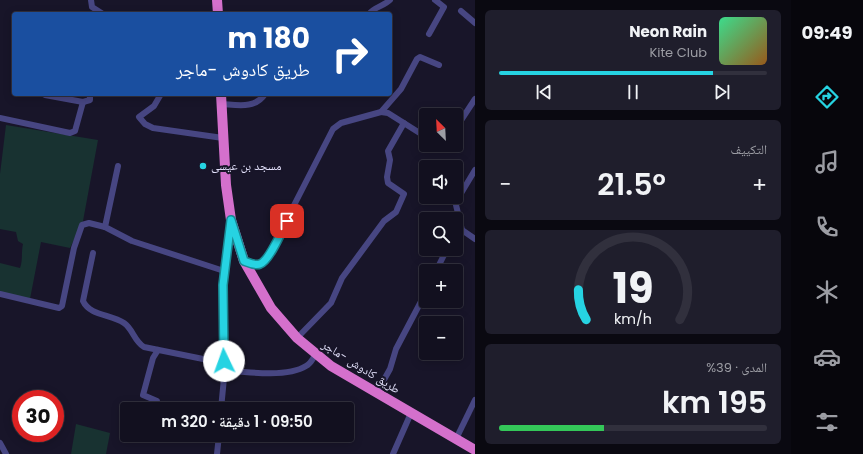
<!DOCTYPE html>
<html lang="ar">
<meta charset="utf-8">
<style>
body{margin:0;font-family:Poppins,"Noto Naskh Arabic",sans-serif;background:#1f1e2c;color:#f1f3f6;direction:rtl;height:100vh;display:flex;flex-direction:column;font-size:15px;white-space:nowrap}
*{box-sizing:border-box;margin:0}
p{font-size:13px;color:#9c9da4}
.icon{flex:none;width:22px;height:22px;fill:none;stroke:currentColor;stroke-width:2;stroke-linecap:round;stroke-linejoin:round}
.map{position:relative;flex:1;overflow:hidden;direction:ltr}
.details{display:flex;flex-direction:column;gap:10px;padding:10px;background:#0a0911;width:316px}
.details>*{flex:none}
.top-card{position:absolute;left:12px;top:12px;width:380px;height:84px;border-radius:4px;box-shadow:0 2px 10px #0003,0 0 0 1px #31303d;direction:rtl;background:#1a4fa0;color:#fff;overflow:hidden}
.needle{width:26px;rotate:336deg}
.controls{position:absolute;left:419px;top:108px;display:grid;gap:8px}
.controls a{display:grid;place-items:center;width:44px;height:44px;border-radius:4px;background:#12101f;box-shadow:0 2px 10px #0003,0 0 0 1px #31303d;font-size:20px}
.speed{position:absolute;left:12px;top:390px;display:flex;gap:8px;font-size:20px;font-weight:700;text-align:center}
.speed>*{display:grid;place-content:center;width:52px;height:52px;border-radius:50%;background:#12101f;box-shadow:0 2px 10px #0003,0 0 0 1px #31303d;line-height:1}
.speed .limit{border:6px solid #d22;background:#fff;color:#111}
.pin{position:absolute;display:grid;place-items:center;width:34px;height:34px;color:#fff;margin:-17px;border-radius:8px;box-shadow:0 2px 6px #0006}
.me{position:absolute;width:44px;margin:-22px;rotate:357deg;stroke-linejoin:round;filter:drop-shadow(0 0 3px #0008)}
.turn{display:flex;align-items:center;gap:14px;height:84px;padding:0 16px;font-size:18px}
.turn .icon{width:52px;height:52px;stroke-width:2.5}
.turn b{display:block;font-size:28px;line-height:34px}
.big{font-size:30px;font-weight:600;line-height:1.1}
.details .card{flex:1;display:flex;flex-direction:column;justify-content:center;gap:6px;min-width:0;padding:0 14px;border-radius:6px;background:#1f1e2c}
.details .dial{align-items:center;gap:0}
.dial svg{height:104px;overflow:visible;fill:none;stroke:#31303d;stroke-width:7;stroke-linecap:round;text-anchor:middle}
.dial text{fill:#f1f3f6;stroke:none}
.song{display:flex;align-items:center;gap:12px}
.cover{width:48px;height:48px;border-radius:6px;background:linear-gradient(135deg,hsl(150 70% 55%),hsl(30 70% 35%))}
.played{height:4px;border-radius:2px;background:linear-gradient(90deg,#26d3e2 80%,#31303d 80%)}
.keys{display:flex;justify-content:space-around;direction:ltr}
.heat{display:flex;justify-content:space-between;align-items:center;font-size:22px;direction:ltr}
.charge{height:6px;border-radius:3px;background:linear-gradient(90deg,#34c759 39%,#31303d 0)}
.trip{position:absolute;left:120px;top:402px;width:234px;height:40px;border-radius:4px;background:#12101f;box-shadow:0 2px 10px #0003,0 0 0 1px #31303d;font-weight:600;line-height:40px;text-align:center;direction:rtl}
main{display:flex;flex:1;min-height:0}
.menu{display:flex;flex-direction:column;width:72px;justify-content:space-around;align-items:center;background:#07060c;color:#9c9da4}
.menu .icon{width:28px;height:28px}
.menu .on{color:#26d3e2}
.menu b{font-size:18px;color:#f1f3f6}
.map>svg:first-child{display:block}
</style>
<main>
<nav class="menu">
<b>09:49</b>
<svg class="icon on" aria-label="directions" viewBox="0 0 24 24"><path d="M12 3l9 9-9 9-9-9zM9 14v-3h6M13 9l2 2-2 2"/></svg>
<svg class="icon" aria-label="music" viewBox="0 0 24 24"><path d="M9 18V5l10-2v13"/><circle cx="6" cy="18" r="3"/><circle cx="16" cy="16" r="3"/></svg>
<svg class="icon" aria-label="phone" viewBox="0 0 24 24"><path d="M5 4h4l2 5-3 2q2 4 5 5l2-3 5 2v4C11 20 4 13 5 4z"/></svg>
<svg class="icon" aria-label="climate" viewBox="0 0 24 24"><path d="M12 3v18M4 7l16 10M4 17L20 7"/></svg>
<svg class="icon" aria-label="car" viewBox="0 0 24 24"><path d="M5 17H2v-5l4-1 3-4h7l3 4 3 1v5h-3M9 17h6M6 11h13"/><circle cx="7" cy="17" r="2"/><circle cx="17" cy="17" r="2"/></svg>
<svg class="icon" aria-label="filters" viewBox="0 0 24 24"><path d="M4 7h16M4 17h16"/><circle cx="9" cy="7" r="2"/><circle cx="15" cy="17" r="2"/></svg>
</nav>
<section class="details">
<div class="card">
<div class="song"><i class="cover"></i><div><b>Neon Rain</b><p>Kite Club</p></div></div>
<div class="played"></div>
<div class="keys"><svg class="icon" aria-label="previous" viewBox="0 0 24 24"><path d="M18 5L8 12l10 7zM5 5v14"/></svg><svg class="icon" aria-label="pause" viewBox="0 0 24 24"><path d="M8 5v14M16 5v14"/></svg><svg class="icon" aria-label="next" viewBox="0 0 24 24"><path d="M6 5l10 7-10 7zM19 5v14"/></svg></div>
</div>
<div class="card"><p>التكييف</p>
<div class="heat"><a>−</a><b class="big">21.5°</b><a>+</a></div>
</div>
<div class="card dial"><svg viewBox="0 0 100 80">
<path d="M14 69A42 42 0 1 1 86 69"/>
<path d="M14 69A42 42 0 0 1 8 46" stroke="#26d3e2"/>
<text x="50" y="56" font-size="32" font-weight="700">19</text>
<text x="50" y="72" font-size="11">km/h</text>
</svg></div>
<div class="card"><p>المدى · 39%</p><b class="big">195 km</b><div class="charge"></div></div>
</section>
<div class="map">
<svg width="475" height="454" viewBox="0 0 475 454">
<rect width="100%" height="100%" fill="#181529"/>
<g fill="#183231">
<path d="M 6,125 L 98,140 L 83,221 L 70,248 L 41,242 L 30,299 L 0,292 L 0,263 L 20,268 C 23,261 21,252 23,244 L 18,241 L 16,232 L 0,229 L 0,174 Z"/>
<path d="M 76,424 L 110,433 L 106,454 L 71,454 Z"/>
</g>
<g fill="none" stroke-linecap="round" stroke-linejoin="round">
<g stroke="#474682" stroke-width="6">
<path d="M 91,0 L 92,7 L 103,14"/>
<path d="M 461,11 L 475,23"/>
<path d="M 369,14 C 374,7 384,6 390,0"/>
<path d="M 429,34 L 444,7 L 435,0"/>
<path d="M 161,94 L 154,106 L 139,117 L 145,124 L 153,128 L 223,138"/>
<path d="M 83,102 L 90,100 L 90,94"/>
<path d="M 222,104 C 238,105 255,109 265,94"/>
<path d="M 381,112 L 388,113 L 426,137"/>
<path d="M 0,118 L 70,133 L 75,131 L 83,102 L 45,95"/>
<path d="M 456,128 L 475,99"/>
<path d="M 118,166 L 105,227 L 132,241 L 224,271"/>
<path d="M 462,230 L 475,239"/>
<path d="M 456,239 L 462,230 L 456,205 L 460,195 L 475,170"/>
<path d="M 93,253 L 83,301 C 90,316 111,314 124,323 C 133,329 134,341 144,347 L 213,361 L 224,361"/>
<path d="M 244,261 L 259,265 L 268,256 L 333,129 L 341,123 L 381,112 L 401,89 L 417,59 L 420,57 L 439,65"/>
<path d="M 436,271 L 447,249"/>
<path d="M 0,294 L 59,308 L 62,306 L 74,248 L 82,225 L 89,223 L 105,227"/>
<path d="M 297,338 L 331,303 L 342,278 L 384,221 L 396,212 L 404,194 L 388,183 L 387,177 L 390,160 L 388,151 L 404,123"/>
<path d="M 224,370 C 245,372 287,378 306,366 C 311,364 313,358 316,354"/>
<path d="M 376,394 L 390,369 L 396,349 L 426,292"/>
<path d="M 157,409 L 157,401 L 143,395 L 153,358 L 158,350"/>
<path d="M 221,409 L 224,378 L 223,285 L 231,224"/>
<path d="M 456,439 L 475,400"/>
<path d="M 0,443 L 6,454"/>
<path d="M 217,454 L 219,435"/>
<path d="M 393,454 L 411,413"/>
</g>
<g stroke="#d470cc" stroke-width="10">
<path d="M 217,0 L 218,14"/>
<path d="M 221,94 L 226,185 L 231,220 L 244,261 L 271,308 L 297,338 L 331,366 L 475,450"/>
</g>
</g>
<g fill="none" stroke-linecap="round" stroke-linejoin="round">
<defs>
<path id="route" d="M 224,361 L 223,285 L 231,220 L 244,261 C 249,263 255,266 260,264 C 269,261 282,231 287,221"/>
</defs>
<use href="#route" stroke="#198993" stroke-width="10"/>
<use href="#route" stroke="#26d3e2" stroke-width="7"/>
</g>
<circle fill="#26d3e2" stroke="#181529" stroke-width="1.5" cx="203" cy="166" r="4"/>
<g text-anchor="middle" stroke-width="4" stroke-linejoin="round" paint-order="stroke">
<g font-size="12" fill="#e3e1fb" stroke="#181529" text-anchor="start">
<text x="211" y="170">مسجد بن عيسى</text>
</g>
<g font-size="12" fill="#e3e1fb" stroke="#181529">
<text transform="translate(361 367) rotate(32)" y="4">طريق كادوش -ماجر</text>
</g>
</g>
</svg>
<div class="controls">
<a><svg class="needle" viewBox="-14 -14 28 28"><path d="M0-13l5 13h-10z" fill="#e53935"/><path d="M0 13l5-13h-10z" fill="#9c9da4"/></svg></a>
<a><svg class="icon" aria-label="sound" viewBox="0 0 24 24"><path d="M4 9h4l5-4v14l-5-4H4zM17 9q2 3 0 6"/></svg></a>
<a><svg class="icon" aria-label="search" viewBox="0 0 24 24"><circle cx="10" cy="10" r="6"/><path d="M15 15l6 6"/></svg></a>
<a>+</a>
<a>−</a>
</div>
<div class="speed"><div class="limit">30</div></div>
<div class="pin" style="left:287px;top:221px;background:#d93025"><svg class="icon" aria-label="arrive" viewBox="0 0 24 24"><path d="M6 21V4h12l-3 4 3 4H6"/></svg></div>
<svg class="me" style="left:224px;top:361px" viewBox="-20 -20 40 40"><circle r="19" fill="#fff"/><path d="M0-13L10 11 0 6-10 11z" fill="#26d3e2"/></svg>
<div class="trip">09:50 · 1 دقيقة · 320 m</div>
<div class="top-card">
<div class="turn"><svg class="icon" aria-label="right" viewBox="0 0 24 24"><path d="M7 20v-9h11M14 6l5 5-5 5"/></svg><div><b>180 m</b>طريق كادوش -ماجر</div></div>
</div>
</div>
</main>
